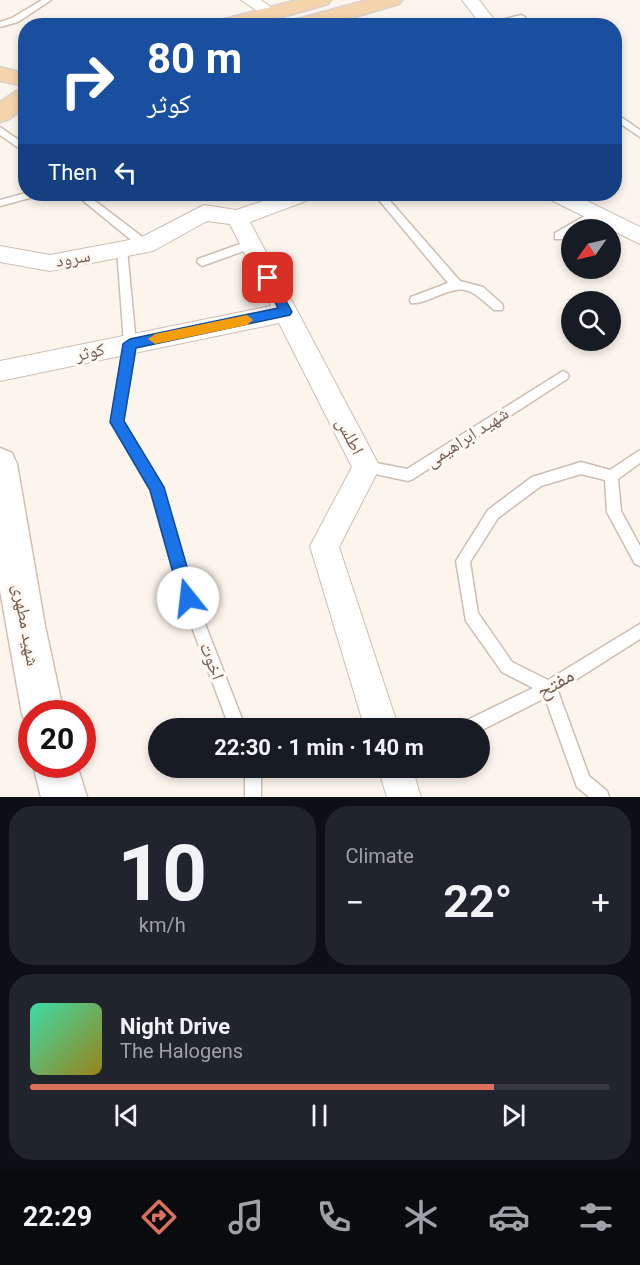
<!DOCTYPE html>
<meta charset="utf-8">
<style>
body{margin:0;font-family:Roboto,"Noto Naskh Arabic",sans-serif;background:#20242c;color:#f1f3f6;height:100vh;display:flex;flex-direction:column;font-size:22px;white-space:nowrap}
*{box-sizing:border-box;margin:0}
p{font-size:20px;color:#9ea1a6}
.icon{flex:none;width:33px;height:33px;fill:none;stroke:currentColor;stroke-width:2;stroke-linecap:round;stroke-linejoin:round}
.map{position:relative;height:797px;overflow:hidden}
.details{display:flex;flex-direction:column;gap:9px;padding:9px;background:#0d0f14;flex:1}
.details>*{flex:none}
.banner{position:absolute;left:18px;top:18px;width:604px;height:183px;border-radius:24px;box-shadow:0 3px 9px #0003;background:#1a4fa0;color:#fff;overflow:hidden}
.needle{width:39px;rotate:236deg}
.fabs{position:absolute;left:561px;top:219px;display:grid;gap:12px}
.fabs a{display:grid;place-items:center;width:60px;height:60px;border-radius:50%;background:#171b24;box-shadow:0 3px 9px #0003;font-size:30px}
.speed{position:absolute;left:18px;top:700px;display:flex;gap:12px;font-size:30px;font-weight:700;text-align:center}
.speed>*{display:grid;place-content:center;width:78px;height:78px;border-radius:50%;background:#171b24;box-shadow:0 3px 9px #0003;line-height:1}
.speed .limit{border:9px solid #d22;background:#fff;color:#111}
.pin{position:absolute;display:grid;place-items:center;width:51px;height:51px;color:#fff;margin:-26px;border-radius:12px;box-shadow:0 3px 9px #0006}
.me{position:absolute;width:66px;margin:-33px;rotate:344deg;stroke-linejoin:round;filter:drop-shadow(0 0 4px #0008)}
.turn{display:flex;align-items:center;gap:21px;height:126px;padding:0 30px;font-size:27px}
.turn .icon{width:78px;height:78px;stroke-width:2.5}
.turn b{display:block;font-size:42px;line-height:51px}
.then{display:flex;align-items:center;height:57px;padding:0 30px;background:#0003;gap:12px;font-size:22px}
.big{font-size:45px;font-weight:700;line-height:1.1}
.details .card{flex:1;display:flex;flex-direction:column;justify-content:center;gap:9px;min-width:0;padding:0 21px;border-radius:24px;background:#20242c}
.details .dial{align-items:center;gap:0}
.dial b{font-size:78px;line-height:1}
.song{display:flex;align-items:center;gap:18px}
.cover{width:72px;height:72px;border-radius:9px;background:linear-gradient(135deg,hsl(160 70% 55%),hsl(50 70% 35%))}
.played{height:6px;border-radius:3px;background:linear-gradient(90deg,#db705c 80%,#363941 80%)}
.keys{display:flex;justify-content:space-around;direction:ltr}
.heat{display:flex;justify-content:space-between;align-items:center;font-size:33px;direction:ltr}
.details .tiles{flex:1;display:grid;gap:9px;grid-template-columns:1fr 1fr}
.card:last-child{grid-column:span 2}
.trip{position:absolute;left:148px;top:718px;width:342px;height:60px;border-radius:30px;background:#171b24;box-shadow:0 3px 9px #0003;font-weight:700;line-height:60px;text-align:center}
.tabs{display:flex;height:96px;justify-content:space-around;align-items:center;background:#090b0e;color:#9ea1a6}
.tabs .icon{width:42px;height:42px}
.tabs .on{color:#db705c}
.tabs b{font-size:27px;color:#f1f3f6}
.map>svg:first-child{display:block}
</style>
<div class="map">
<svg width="640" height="797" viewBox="0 0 640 797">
<rect width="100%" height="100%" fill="#fcf5ed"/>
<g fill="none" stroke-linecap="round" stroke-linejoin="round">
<defs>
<g id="lane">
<path d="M 42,0 L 51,0 L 18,22 L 0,27 L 0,22 L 12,18 Z"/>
<path d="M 521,15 L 525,17 L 524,19 L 493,26 L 485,24 Z"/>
<path d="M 615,113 L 640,130 L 640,137 L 615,120 Z"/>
<path d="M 0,127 L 26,145 L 26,153 L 0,135 Z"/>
<path d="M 26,193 L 39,194 L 37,196 L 0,206 L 0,200 Z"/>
<path d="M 75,194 L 86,194 L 149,242 L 150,245 L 149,248 L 141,248 Z"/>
<path d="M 374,194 L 384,194 L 460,281 L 483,287 L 502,304 L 503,307 L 502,310 L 494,310 C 466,285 464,285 430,299 C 423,301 418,304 411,303 L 410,300 L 411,297 L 448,283 Z"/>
<path d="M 595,210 L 600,214 L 599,217 L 577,230 L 572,230 L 572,233 L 563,239 L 555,239 L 555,233 Z"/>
<path d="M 251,240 L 256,244 L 255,247 L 202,266 L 197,262 L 198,259 Z"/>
<path d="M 122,245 L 127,249 L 136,344 L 123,421 L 162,487 L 195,598 L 246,729 L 230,729 L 181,598 L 150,489 L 111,422 L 124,344 L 117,249 Z"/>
<path d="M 563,371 L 567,373 L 569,376 L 567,379 L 413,479 L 408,481 L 361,471 L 360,467 L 361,463 L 366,461 L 407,469 Z"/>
<path d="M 640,450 L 640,463 L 618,479 L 621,511 L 640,546 L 640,566 L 635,564 L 607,512 L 605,480 L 581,474 L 541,486 L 498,518 L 470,562 L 478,613 L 512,662 L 548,680 L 640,624 L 640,639 L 558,691 L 589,776 L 607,791 L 609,797 L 589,797 L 577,787 L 545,698 L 480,731 L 480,729 L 459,729 L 461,723 L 533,688 L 502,672 L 466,621 L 456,561 L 488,510 L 532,477 L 581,462 L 610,470 Z"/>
<rect x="245" y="768" width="16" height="29"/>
</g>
<g id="street">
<path d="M 241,0 L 261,0 L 279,13 L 277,16 L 265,16 Z"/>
<path d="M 462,0 L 479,0 L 499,26 L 482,26 Z"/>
<path d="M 284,194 L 314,194 L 311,199 L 250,222 L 380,467 L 339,547 L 399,729 L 365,729 L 310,546 L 352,467 L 279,323 L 0,381 L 0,361 L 271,306 L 230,224 L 207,221 L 153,251 L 50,271 L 0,262 L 0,246 L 50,255 L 140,238 L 204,205 L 236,210 Z"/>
<path d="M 546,194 L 573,194 L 640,227 L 640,244 L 549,199 Z"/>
<path d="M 378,768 L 412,768 L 421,797 L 387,797 Z"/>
</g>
<g id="secondary">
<path d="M 0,448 L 12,453 L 17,464 L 45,626 L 64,714 L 32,714 L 32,731 L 28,729 L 22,714 L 0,590 Z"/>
<path d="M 33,765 L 77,765 L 87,797 L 41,797 Z"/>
</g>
<g id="primary">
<path d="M 297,0 L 331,0 L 328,4 L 251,26 L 215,26 L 217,21 Z"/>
<path d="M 368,0 L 402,0 L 399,4 L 324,26 L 288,26 L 290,21 Z"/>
<path d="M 0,67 L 26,74 L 26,86 L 0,81 Z"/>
<path d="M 26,88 L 26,107 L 9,119 L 0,122 L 0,102 L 18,90 Z"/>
</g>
</defs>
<use href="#lane" stroke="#cebdb2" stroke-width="3"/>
<use href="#street" stroke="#cebdb2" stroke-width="2"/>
<use href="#secondary" stroke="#d3bfb2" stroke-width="3"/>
<use href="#primary" stroke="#d9d1ce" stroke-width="3"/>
<use href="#lane" fill="#fff" fill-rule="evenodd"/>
<use href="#street" fill="#fff" fill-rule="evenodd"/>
<use href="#secondary" fill="#fff" fill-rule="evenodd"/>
<use href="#primary" fill="#f4d4ab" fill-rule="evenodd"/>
</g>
<path fill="#1a73e8" stroke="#114b97" stroke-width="1.5" d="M 268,273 L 272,275 L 292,312 L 290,315 L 136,348 L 124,421 L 164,487 L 196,598 L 194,603 L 188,606 L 183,603 L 180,598 L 150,490 L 110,422 L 123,344 L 130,339 L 278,308 L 262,278 Z"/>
<path fill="#f59e0b" d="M 247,315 L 253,320 L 247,325 L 155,344 L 148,339 L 155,334 Z"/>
<g text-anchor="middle" stroke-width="6" stroke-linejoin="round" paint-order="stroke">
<g font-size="18" fill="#765b50" stroke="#fef9f3">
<text transform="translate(73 258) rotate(-10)" y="6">سرود</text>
<text transform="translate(90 352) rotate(-12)" y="6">کوثر</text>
<text transform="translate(350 436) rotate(63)" y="6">اطلس</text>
<text transform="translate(467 437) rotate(-33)" y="6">شهید ابراهیمی</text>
<text transform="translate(26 625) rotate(80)" y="6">شهید مطهری</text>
<text transform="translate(212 661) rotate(69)" y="6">اخوت</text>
</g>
<g font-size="21" fill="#765b50" stroke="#fef9f3">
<text transform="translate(555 683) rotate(-30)" y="7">مفتح</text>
</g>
</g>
</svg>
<div class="fabs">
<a><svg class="needle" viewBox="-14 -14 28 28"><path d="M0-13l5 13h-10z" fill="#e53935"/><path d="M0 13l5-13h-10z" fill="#9ea1a6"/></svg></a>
<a><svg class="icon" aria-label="search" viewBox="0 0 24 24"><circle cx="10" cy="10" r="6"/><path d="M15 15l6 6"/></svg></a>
</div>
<div class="speed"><div class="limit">20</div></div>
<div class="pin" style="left:268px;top:278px;background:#d93025"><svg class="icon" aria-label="arrive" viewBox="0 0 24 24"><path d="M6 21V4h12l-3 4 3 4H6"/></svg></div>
<svg class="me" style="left:188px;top:598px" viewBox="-20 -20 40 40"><circle r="19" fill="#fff"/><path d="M0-13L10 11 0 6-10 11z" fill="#1a73e8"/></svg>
<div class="trip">22:30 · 1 min · 140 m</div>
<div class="banner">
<div class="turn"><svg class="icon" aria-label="right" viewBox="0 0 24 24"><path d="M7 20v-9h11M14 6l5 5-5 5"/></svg><div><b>80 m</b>کوثر</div></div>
<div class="then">Then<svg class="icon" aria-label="left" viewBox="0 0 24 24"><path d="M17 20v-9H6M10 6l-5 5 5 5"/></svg></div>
</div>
</div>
<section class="details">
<div class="tiles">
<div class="card dial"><b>10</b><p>km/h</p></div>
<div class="card"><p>Climate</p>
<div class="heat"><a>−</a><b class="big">22°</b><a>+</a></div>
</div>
<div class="card">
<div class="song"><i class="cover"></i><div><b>Night Drive</b><p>The Halogens</p></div></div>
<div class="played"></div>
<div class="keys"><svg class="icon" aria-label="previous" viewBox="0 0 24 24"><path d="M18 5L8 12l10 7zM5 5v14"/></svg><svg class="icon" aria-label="pause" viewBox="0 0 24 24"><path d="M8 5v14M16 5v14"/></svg><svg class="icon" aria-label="next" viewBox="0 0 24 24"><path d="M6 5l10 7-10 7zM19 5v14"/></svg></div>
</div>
</div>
</section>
<nav class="tabs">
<b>22:29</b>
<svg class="icon on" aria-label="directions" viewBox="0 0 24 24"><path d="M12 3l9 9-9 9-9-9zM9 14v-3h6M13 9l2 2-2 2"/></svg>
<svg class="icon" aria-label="music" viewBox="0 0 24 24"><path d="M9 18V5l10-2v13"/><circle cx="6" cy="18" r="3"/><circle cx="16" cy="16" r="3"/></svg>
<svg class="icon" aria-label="phone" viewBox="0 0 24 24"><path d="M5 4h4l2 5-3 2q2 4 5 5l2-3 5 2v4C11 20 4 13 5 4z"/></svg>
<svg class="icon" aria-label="climate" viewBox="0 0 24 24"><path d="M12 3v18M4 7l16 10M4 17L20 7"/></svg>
<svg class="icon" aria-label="car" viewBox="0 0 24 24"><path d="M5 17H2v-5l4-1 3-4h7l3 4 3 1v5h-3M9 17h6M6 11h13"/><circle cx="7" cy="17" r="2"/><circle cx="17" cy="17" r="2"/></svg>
<svg class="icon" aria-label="filters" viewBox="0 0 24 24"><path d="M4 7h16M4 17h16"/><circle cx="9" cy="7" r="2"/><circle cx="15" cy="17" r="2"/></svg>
</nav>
